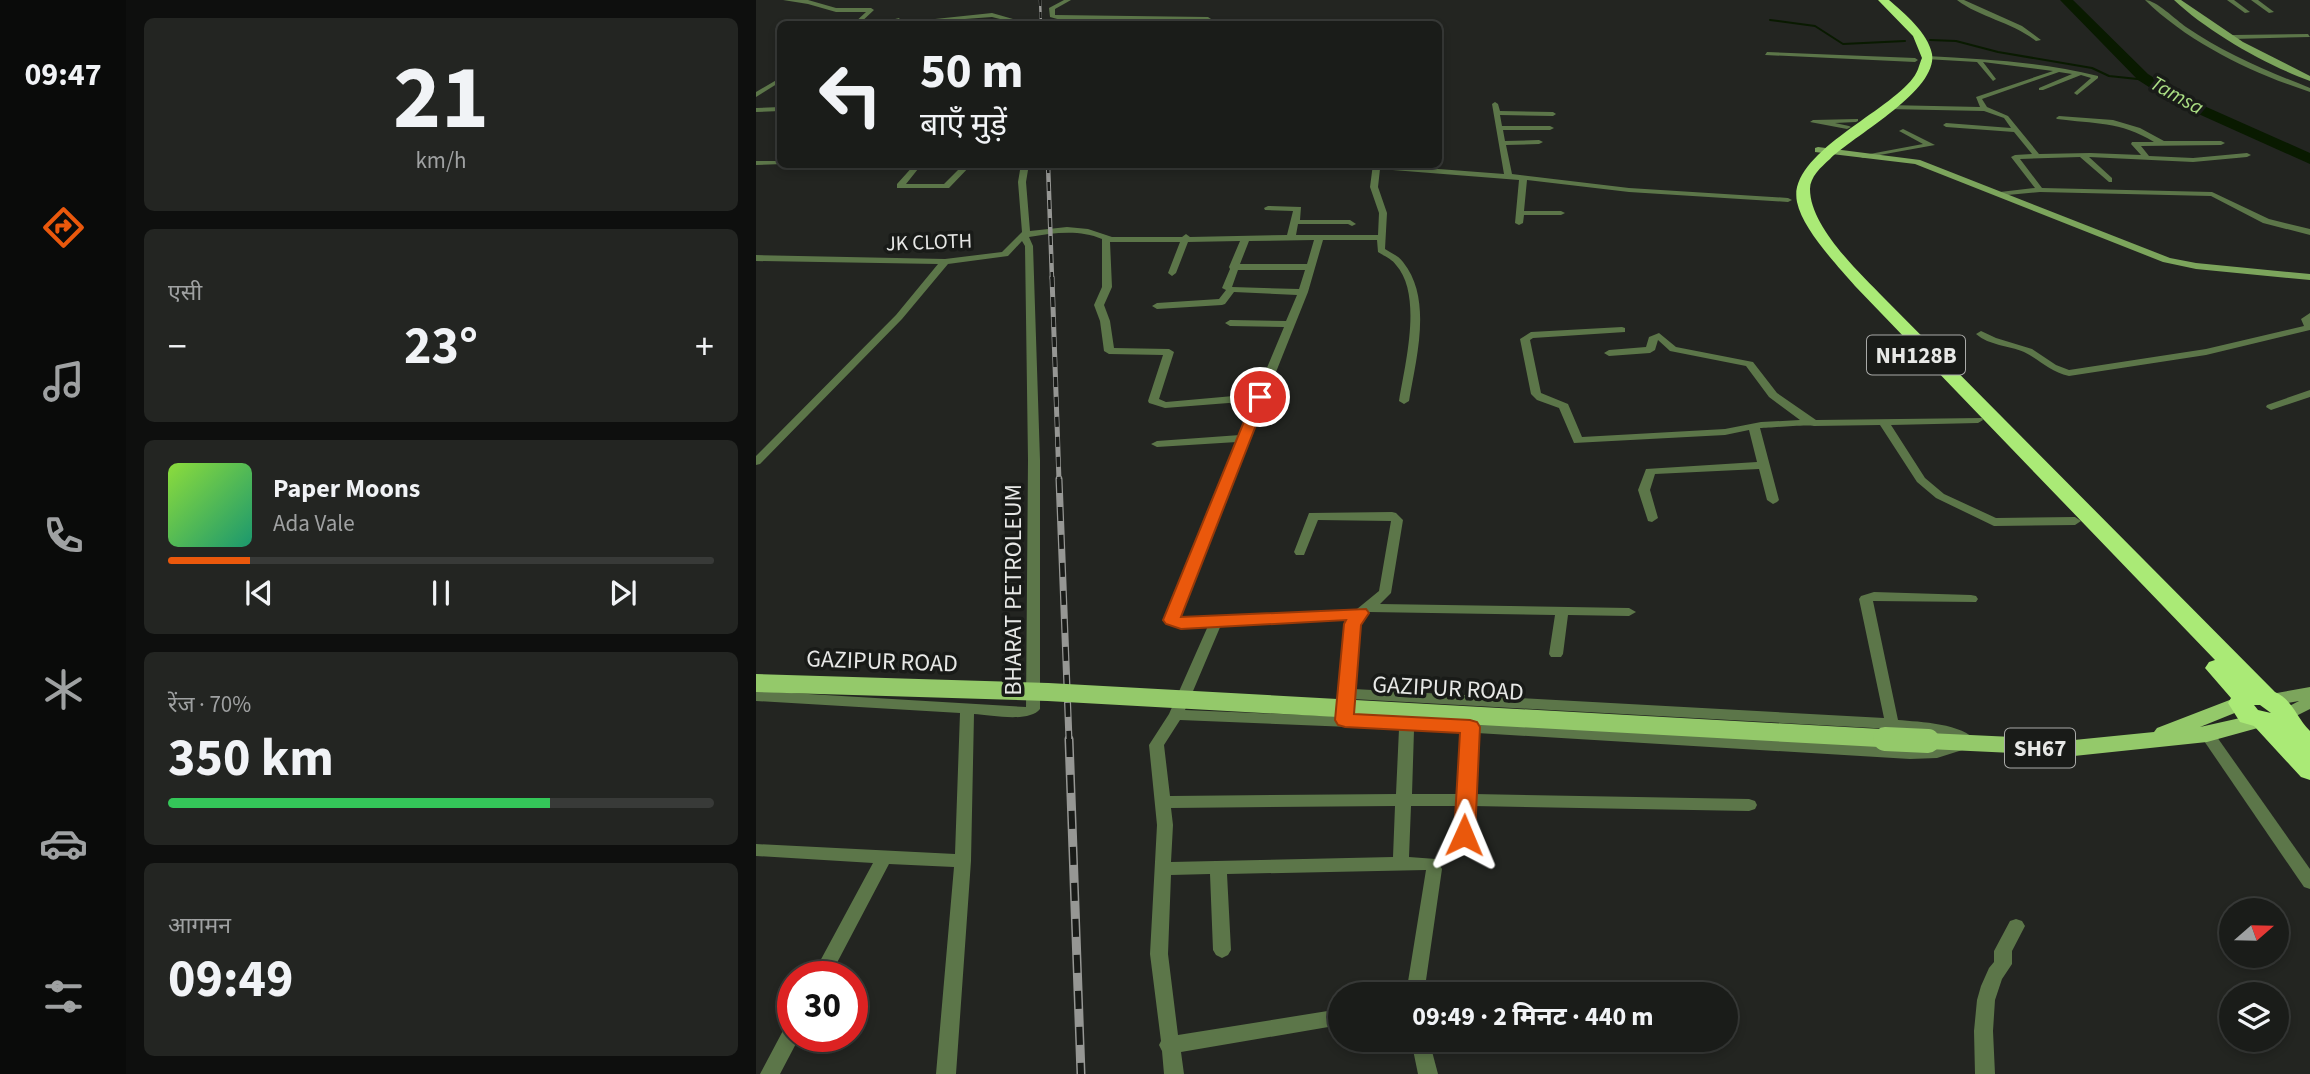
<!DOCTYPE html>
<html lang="hi">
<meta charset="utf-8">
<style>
body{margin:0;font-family:"Source Sans 3","Noto Sans Devanagari",sans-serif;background:#232522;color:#f1f3f6;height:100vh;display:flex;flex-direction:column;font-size:26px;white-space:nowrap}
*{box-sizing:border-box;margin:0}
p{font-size:23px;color:#9fa1a2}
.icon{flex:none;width:38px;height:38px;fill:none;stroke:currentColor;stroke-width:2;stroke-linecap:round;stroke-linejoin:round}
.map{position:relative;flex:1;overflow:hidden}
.sheet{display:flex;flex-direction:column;gap:18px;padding:18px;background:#0e0f0e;width:630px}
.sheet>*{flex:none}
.top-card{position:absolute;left:21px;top:21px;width:665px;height:147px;border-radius:10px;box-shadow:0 4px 10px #0003,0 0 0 2px #383a38;background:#1a1c19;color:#f1f3f6;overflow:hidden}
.needle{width:46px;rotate:70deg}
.tools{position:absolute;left:1463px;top:898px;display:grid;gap:14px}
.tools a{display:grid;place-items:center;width:70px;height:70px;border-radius:50%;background:#1a1c19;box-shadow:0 4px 10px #0003,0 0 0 2px #383a38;font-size:35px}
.speed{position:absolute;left:21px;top:961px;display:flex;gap:14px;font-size:35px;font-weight:700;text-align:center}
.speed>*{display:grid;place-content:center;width:91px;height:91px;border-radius:50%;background:#1a1c19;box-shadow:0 4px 10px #0003,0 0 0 2px #383a38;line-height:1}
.speed .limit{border:10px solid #d22;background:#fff;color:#111}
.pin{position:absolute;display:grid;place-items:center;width:60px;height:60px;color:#fff;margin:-30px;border:4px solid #fff;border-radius:50%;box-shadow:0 2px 7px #0007}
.me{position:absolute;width:77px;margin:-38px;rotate:1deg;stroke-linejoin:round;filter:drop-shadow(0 0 5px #0008)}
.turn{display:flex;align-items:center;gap:24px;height:147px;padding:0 28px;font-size:32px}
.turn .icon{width:91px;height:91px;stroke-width:2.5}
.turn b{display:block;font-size:49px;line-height:60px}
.big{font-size:52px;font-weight:700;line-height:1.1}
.sheet .tile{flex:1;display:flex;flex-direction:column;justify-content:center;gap:10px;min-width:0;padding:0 24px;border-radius:10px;background:#232522}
.sheet .dial{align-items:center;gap:0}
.dial b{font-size:91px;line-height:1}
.song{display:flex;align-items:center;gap:21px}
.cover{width:84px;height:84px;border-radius:10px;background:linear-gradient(135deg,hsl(90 70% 55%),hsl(160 70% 35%))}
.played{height:7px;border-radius:4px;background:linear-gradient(90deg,#ea580c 15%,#383a38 15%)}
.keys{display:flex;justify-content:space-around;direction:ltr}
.heat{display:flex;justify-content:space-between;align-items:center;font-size:38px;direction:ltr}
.charge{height:10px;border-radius:5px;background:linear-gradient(90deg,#34c759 70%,#383a38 0)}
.trip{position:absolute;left:572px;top:982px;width:410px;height:70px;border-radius:35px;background:#1a1c19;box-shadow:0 4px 10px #0003,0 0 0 2px #383a38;font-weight:700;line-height:70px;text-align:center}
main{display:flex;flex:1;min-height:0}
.tabs{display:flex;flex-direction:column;width:126px;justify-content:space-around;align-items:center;background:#0a0b0a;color:#9fa1a2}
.tabs .icon{width:49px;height:49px}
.tabs .selected{color:#ea580c}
.tabs b{font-size:32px;color:#f1f3f6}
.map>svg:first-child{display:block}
</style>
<main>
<nav class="tabs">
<b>09:47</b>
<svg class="icon selected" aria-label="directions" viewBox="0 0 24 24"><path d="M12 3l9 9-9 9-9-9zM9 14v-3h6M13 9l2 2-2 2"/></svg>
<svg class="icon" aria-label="music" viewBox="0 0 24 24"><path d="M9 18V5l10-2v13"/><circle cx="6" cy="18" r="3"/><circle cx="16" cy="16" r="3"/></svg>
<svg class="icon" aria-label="phone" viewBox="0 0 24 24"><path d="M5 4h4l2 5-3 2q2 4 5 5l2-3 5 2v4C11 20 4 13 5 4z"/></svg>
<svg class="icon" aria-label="climate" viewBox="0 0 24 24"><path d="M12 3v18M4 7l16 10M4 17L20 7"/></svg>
<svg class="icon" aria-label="car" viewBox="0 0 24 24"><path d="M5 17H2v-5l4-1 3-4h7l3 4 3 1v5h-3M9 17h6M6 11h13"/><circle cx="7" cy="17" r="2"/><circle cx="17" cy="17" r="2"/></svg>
<svg class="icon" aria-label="filters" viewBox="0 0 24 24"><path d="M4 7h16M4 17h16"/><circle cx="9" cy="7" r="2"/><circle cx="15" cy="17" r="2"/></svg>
</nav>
<section class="sheet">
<div class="tile dial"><b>21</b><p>km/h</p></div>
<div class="tile"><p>एसी</p>
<div class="heat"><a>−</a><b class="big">23°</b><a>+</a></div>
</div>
<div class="tile">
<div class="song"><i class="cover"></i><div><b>Paper Moons</b><p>Ada Vale</p></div></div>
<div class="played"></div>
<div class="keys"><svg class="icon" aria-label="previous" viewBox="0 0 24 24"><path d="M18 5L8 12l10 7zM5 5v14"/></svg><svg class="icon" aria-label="pause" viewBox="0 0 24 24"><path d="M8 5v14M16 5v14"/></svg><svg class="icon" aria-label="next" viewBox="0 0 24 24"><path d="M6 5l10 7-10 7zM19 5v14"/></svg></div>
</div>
<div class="tile"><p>रेंज · 70%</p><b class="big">350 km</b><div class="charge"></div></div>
<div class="tile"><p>आगमन</p><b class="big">09:49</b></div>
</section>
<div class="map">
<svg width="1554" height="1074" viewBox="0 0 1554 1074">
<rect width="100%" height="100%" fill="#232521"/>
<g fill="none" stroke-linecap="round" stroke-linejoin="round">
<g stroke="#091a00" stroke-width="2">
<path d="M 1014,20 L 1059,26 L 1087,44 L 1149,41"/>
<path d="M 1174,40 L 1200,41 L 1242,52 L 1336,68 L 1353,76 L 1391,80"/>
</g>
<path fill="#091a00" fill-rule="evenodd" d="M 1304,0 L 1317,0 L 1392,74 L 1428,97 L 1554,153 L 1554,164 L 1418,103 L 1382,80 Z"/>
<g fill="#5c7649" fill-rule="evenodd">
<path d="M 27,0 L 52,0 L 80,8 L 115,8 L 118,10 L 103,24 L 97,24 L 110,12 L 80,12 L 52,4 Z"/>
<path d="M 308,0 L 315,0 L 299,9 L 299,15 L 452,17 L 455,19 L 451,24 L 445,24 L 448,21 L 310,20 L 312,24 L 306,24 L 305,20 L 294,17 L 293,8 Z"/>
<path d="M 1201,0 L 1208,0 L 1266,26 L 1285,40 L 1280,41 C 1256,22 1225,18 1201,0 Z"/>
<path d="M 1389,0 C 1400,0 1420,20 1430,27 C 1468,53 1511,71 1554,88 L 1554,92 C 1496,73 1433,43 1389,0 Z"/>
<path d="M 1471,0 L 1478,0 L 1494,12 L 1489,13 Z"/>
<path d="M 1495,0 L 1502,0 L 1518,12 L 1513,13 Z"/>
<path d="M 236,13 L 257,19 L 272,19 L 275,24 L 269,24 L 268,22 L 252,24 L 252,21 L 236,17 L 182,21 L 179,19 Z"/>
<path d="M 143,18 L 145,21 L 123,24 L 124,23 Z"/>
<path d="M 1552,34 L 1554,37 L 1477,39 L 1474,37 L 1477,35 Z"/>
<path d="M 1011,52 L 1159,58 L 1162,60 L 1159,62 L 1009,55 Z"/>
<path d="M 1171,56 C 1228,59 1286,62 1342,76 L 1342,78 L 1321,95 L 1318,93 L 1319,92 L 1335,78 L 1325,75 L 1287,90 L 1283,90 L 1283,88 L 1316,74 L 1303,72 L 1226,99 L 1231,107 L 1252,116 L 1283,154 L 1334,153 L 1385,155 L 1375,144 L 1376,142 L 1398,142 C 1364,121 1338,124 1301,119 L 1300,118 L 1303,116 L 1357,120 L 1384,128 L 1408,141 L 1465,141 L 1469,143 L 1465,145 L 1385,146 L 1393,156 L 1437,158 L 1491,153 L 1495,155 L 1491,157 L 1437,162 L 1333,157 L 1356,178 L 1356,182 L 1353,182 L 1324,157 L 1264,159 L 1286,188 L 1456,192 L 1513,219 L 1554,229 L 1554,235 L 1507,223 L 1455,196 L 1284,192 L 1241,196 L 1241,192 L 1244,192 L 1279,188 L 1255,157 L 1259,155 L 1276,154 L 1258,132 L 1190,127 L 1187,125 L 1190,123 L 1255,128 L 1248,118 L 1228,111 L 1131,109 L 1128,107 L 1131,105 L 1224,107 L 1220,97 L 1297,71 L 1227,62 L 1240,79 L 1237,81 L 1221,62 L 1169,59 Z"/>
<path d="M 24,78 L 24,82 L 0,97 L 0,92 Z"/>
<path d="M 739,102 L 742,104 L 744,111 L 797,112 L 800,114 L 797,116 L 744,115 L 746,126 L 794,126 L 798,128 L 794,130 L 747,130 L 749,141 L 783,140 L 787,142 L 783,144 L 750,145 L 756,174 L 873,188 L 1032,198 L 1036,200 L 1032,202 L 873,192 L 771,180 L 768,211 L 805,211 L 809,213 L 805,215 L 768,215 L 767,223 L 763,225 L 759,223 L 763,180 L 624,169 L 622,187 L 631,213 L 629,249 C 635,253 643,256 647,262 C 677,299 660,359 653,401 L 648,404 L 643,401 C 649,364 667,295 640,265 C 636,259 628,256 622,252 L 621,240 L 567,240 L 552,292 L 422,617 L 425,619 L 601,609 L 623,591 L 635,521 L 562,520 L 548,555 L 540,555 L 538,552 L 553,513 L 636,512 L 640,513 L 647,520 L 635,593 L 624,604 L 873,608 L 880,612 L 873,616 L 812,615 L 807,654 L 805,657 L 795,657 L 793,654 L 799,615 L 613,612 L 603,624 L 598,689 L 1128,718 L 1103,599 L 1105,596 L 1118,592 L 1215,595 L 1220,596 L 1222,599 L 1220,602 L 1117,601 L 1142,720 C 1164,722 1207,723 1221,742 L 1219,746 L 1181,758 L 1154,759 L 721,733 L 718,794 L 993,799 L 999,801 L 1001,805 L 999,809 L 993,811 L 717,806 L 716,835 L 714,839 L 708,841 L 702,839 L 700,835 L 702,806 L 655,806 L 653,857 L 680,859 L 686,869 L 668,994 L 650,994 L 670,870 L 471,874 L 475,950 L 472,955 L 466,958 L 460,955 L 457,950 L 454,874 L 415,875 L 412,954 L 422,1035 L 584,1009 L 584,1025 L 425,1052 L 428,1074 L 408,1074 L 406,1051 L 403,1045 L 405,1041 L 394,954 L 401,825 L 393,745 L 413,714 L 452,626 L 419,626 L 414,625 L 408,618 L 481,442 L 401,447 L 395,444 L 401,441 L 484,435 L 498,401 L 409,408 L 393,403 L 392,401 L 407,355 L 353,354 L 348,351 L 344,321 L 338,305 L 346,287 L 346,239 C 323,229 297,233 273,237 L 277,246 L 284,460 L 284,709 C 273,723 235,715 218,714 L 215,861 L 200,1074 L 180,1074 L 198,867 L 133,864 L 74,976 L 56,976 L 117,863 L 0,856 L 0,844 L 199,854 L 204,713 L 0,701 L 0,691 L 270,707 L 272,460 L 269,246 L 266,241 L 252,256 L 192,264 L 146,319 L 4,464 L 0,465 L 0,456 L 140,315 L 182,264 L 0,261 L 0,255 L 189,259 L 246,252 L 266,232 L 262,182 L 265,164 L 273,164 L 270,182 L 274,231 L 311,227 L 332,229 L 356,237 L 426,237 L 430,234 L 434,237 L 531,235 L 537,211 L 509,210 L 508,208 L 512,206 L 545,207 L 544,220 L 594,220 L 600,224 L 596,226 L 592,224 L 542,224 L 540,235 L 622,235 L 623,213 L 614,187 L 617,164 L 748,174 L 736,104 ZM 558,240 L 551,264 L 484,264 L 493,241 ZM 484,241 L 473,267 L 474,269 L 466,288 L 470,290 L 463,299 L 401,303 L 396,306 L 401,309 L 466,305 L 469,304 L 478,292 L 541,295 L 530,321 L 474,320 L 469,323 L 474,326 L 528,327 L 500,394 L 410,402 L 403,399 L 418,352 L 413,349 L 358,348 L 354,321 L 348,305 L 356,287 L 354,242 L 424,242 L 412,273 L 416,276 L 420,273 L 432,242 ZM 482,270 L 549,270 L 543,289 L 476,287 ZM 593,618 L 589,624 L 583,694 L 585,707 L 595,707 L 597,699 L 1136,729 L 1187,736 L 1200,742 L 1181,746 L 1154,747 L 714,722 L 429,710 L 465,625 ZM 424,720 L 643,729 L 640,794 L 414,796 L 408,745 ZM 658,730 L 706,732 L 703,794 L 656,794 ZM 639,806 L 637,857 L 415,862 L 417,825 L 415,808 Z"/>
<path d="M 24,107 L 24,111 L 0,112 L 0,108 Z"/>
<path d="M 1102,119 L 1102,121 L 1100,122 L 1079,123 L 1093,126 L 1095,127 L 1091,129 L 1054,122 L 1057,120 Z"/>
<path d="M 1147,129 L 1179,145 L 1107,158 L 1103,156 L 1167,144 L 1145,132 L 1143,131 Z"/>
<path d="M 0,161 L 24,161 L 24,164 L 27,164 L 0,165 Z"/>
<path d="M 159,164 L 166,164 L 150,184 L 188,184 L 208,164 L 216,164 L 193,188 L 141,188 L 141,184 Z"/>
<path d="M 227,164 L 247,164 L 244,166 Z"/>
<path d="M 1554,313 L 1554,330 L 1450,355 L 1313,376 C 1294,372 1284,360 1268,352 C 1252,345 1234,346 1220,334 L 1225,331 L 1240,338 L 1276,349 L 1300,365 L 1313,370 L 1450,349 L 1548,326 L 1545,319 Z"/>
<path d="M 866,327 L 869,328 L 869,332 L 777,338 L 774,340 L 785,393 L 812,404 L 826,437 L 969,429 L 1005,422 L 1044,420 L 1013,397 L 990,366 L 914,351 L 902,340 L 899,350 L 894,353 L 853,356 L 848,353 L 853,350 L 890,347 L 893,337 L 903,333 L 920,347 L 997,362 L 1021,393 L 1060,420 L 1226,418 L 1227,420 L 1222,423 L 1135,425 L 1169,478 L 1188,494 L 1240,518 L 1319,517 L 1325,521 L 1319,525 L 1238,526 L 1180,498 L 1161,482 L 1124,425 L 1058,426 C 1050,424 1015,428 1004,428 L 1023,500 L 1021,502 L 1017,504 L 1011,500 L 1003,469 L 899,474 L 894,490 L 902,518 L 896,522 L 892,521 L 882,490 L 890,469 L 1001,462 L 993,430 L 969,435 L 818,443 L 803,408 L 781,400 L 775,394 L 764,339 L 775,332 Z"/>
<path d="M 1554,390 L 1554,397 L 1515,410 L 1510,407 L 1511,405 Z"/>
<path d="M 1451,729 L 1456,730 L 1554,869 L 1554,889 L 1548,887 L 1446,738 L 1444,734 L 1446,730 Z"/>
<path d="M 1260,919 L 1266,921 L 1269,926 L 1256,951 L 1256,964 L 1246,979 L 1239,1000 L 1237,1031 L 1239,1074 L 1219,1074 L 1218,1031 L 1221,1000 L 1225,986 L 1233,968 L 1238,962 L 1238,951 L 1254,921 Z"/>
<path d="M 37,1023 L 37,1036 L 44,1036 L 24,1074 L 4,1074 L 30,1025 Z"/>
<path d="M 655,1040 L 673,1040 L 682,1074 L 662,1074 Z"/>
</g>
<g fill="#7ca55c" fill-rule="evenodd">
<path d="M 1418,0 L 1425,0 L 1487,42 L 1554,76 L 1554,81 C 1510,65 1452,32 1418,0 Z"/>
<path d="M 1062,147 L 1164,160 L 1414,258 L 1440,263 L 1554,274 L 1554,280 L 1440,269 L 1407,262 L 1159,164 L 1059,152 L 1059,148 Z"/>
<path d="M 1554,687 L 1554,709 L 1528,722 L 1522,720 L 1520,716 L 1522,712 L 1543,701 L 1515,706 L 1509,704 L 1507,700 L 1509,696 L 1515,694 Z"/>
</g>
<path fill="#94c96a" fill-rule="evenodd" d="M 1484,696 L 1491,698 L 1494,703 L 1491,708 L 1444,727 L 1502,714 L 1509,716 L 1512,721 L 1509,726 L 1451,742 L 1318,756 L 1172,749 L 1164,746 L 1161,741 L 1164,736 L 1172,733 L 1318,740 L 1398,732 L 1401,728 Z"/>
<path fill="#aaea76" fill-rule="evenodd" d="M 1122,0 L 1133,0 C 1148,13 1172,33 1176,54 C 1182,91 1097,136 1074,159 C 1065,167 1054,177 1054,189 C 1054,227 1103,272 1128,298 L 1519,692 C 1537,700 1540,717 1554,731 L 1554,780 L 1545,777 L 1498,726 L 1484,722 L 1472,703 L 1475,698 L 1449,668 L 1453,662 L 1459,660 L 1099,286 C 1081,265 1047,230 1041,202 C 1031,154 1131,113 1157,78 C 1162,72 1163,65 1166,58 L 1157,36 ZM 1498,705 L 1504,705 L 1515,713 L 1502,710 Z"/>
<defs>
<path id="rail-far4" d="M 284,0 L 285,24"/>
<path id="rail-far3" d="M 292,164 L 296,279"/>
<path id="rail-far2" d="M 296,277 L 303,481"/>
<path id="rail-far1" d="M 303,479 L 313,740"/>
<path id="rail" d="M 313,739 L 325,1074"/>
</defs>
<use href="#rail-far4" stroke="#969794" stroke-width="2.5"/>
<use href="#rail-far3" stroke="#969794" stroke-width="4.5"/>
<use href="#rail-far2" stroke="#969794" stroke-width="5"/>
<use href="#rail-far1" stroke="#969794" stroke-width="7"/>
<use href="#rail" stroke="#969794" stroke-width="9"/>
<use href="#rail-far4" stroke="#191b18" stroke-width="2" stroke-dasharray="6" stroke-linecap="butt"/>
<use href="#rail-far3" stroke="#191b18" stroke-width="2.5" stroke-dasharray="9" stroke-linecap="butt"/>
<use href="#rail-far2" stroke="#191b18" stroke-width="3.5" stroke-dasharray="10" stroke-linecap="butt"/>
<use href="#rail-far1" stroke="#191b18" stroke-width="4.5" stroke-dasharray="14" stroke-linecap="butt"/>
<use href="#rail" stroke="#191b18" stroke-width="6" stroke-dasharray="18" stroke-linecap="butt"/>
<path stroke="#94c96a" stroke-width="18" d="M 0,683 L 292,692 L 1160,740"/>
<path stroke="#94c96a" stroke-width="24" d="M 1129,739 L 1172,741"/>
</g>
<path fill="#ea580c" stroke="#983908" stroke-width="2" d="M 504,393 L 511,397 L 425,617 L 610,609 L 613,613 L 605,625 L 598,714 L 714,720 L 721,722 L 724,727 L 719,835 L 716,841 L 708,844 L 701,841 L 698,835 L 704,733 L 589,727 L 582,725 L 579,720 L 588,624 L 590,620 L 425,629 L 410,624 L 407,620 L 498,397 Z"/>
<g text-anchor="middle" stroke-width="7" stroke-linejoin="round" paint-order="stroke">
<g font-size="21" font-style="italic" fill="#abdf84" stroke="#191b18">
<text transform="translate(1421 95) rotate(29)" y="7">Tamsa</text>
</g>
<g font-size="21" fill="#e7e8e6" stroke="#191b18">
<text transform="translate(173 242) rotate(-2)" y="7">JK CLOTH</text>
</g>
<g fill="#191b18" stroke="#a9aaa8" stroke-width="2">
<rect x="1111" y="335.5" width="98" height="39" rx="5"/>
<rect x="1249" y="728.5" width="70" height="39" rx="5"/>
</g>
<g font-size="23" font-weight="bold" fill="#e7e8e6">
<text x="1160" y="363">NH128B</text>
<text x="1284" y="756">SH67</text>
</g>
<g font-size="24" fill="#e7e8e6" stroke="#191b18">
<text transform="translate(257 590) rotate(-90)" y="8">BHARAT PETROLEUM</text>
<text transform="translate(126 661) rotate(2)" y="8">GAZIPUR ROAD</text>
<text transform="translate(692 688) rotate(3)" y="8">GAZIPUR ROAD</text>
</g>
</g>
</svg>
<div class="tools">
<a><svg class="needle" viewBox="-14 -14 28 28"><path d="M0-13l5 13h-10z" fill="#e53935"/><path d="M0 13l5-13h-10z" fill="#9fa1a2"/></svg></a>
<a><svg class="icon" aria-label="layers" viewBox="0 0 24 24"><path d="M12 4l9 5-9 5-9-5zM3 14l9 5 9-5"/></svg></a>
</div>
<div class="speed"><div class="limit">30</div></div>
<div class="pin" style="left:504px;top:397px;background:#d93025"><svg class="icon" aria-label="arrive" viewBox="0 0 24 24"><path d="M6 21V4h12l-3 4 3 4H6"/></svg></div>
<svg class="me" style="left:708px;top:835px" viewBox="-20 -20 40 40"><path d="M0-17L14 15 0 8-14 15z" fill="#ea580c" stroke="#fff" stroke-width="4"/></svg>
<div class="trip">09:49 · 2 मिनट · 440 m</div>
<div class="top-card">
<div class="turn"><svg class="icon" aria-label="left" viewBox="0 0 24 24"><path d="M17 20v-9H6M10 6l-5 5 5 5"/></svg><div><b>50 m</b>बाएँ मुड़ें</div></div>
</div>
</div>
</main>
